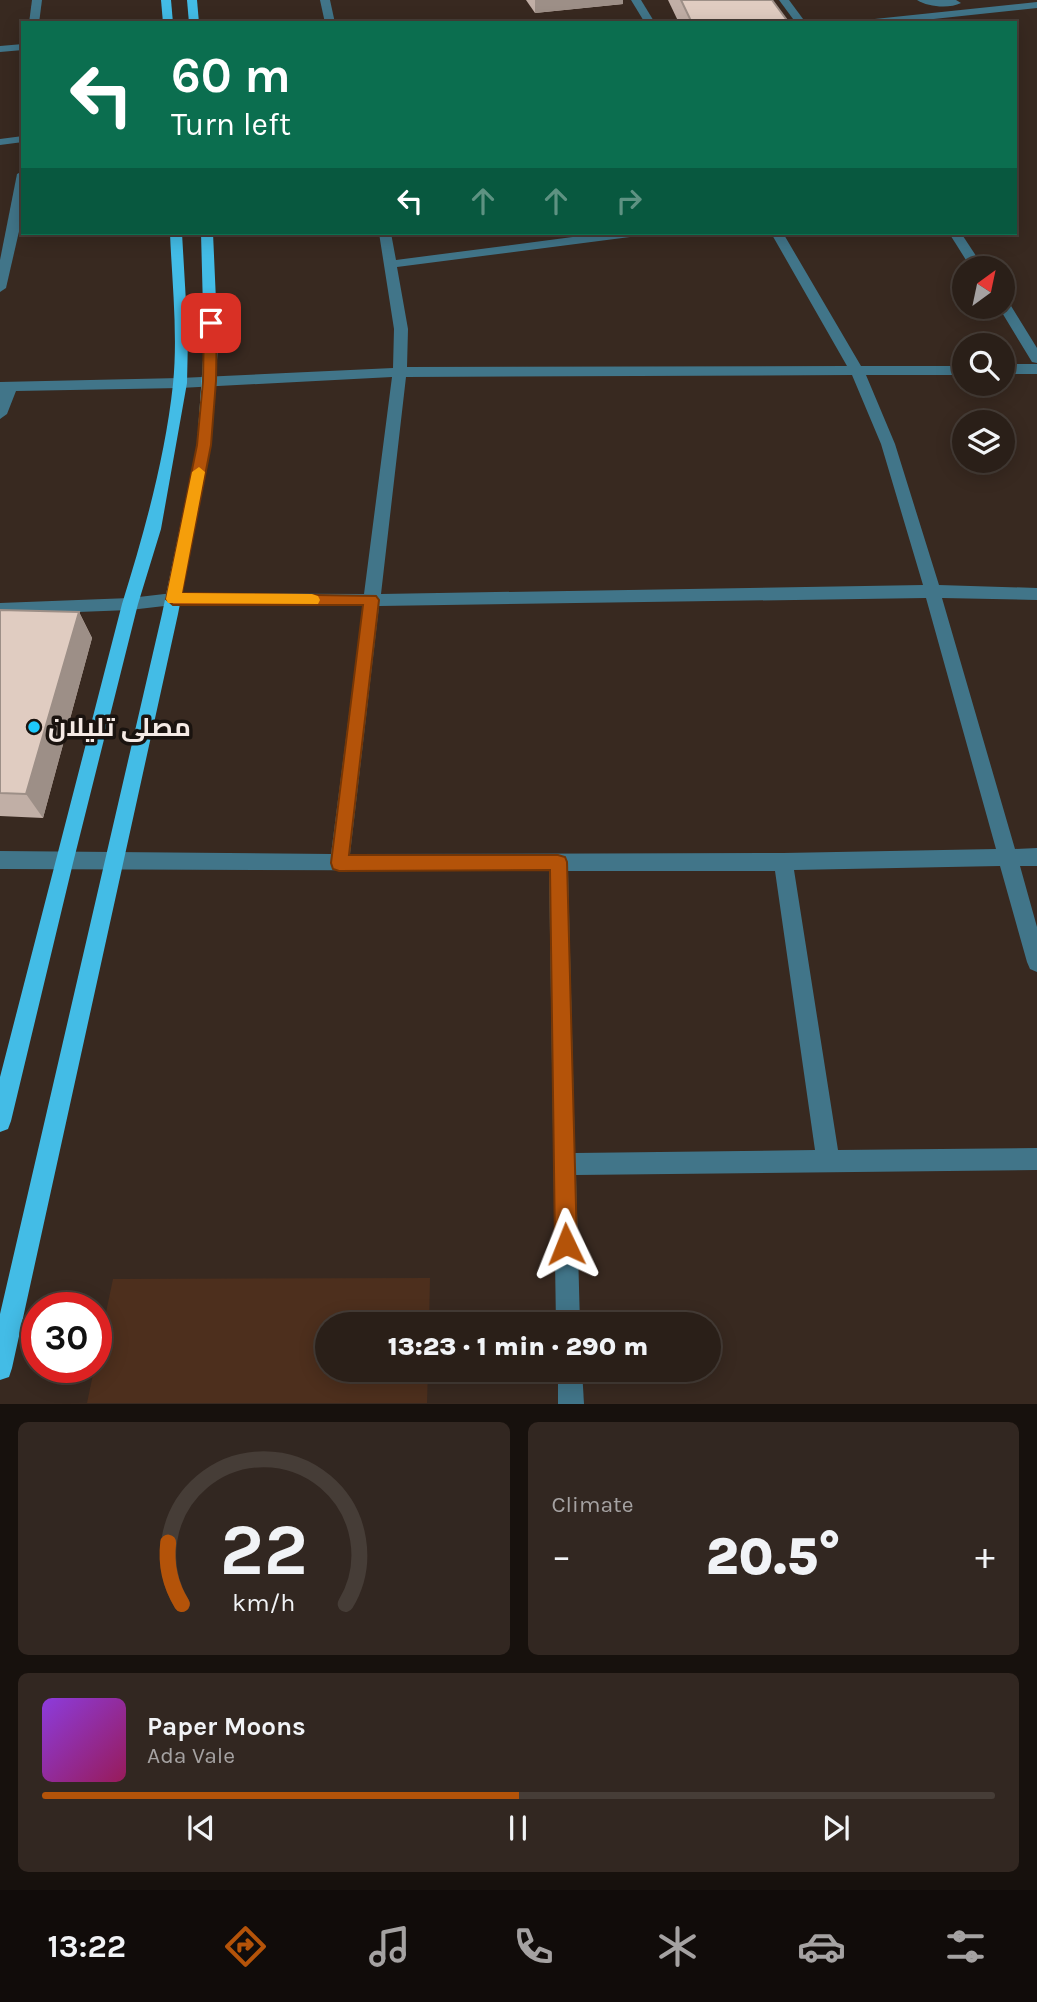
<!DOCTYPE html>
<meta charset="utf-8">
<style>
body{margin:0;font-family:Karla,Cairo,sans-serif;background:#322721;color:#f1f3f6;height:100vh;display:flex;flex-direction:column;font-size:26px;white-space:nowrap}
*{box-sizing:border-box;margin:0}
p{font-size:23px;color:#a5a2a2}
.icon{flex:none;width:38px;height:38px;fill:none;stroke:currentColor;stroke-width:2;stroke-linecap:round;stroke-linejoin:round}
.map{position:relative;height:1404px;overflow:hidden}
.drawer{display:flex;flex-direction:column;gap:18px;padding:18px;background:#17110d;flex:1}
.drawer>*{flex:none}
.hud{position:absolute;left:21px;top:21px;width:996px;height:214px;border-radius:0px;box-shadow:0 4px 18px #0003,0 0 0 2px #463d37;background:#0b6e4f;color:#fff;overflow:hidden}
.needle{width:46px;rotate:33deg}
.controls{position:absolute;left:952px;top:256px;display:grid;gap:14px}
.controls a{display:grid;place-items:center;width:63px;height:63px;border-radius:50%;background:#2a1f18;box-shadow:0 4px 18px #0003,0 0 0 2px #463d37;font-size:35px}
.speed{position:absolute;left:21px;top:1292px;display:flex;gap:14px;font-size:35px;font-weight:700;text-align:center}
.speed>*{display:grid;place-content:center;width:91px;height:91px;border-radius:50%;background:#2a1f18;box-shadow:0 4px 18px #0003,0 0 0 2px #463d37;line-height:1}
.speed .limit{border:10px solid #d22;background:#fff;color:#111}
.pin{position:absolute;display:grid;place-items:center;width:60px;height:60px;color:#fff;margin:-30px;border-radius:14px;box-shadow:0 4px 10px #0006}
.me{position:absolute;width:77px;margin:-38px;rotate:358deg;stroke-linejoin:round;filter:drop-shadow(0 0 5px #0008)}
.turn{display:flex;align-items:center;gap:24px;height:147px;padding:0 35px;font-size:32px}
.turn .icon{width:91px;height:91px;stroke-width:2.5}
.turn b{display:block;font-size:49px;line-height:60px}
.lanes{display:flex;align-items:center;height:66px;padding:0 35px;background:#0003;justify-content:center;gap:35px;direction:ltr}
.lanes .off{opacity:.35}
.big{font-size:52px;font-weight:800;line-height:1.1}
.drawer .card{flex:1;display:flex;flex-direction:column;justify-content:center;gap:10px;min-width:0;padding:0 24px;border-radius:10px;background:#322721}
.drawer .dial{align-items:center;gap:0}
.dial svg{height:182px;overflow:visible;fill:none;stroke:#463d37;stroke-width:7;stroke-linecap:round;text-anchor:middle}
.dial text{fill:#f1f3f6;stroke:none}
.song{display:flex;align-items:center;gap:21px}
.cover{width:84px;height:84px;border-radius:10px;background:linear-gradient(135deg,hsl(270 70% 55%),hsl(330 70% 35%))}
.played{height:7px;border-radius:4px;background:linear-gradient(90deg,#b45309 50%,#463d37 50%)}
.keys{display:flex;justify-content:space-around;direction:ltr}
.heat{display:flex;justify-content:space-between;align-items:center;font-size:38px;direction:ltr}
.drawer .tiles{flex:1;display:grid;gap:18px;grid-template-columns:1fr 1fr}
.card:last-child{grid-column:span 2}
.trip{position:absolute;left:315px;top:1312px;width:406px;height:70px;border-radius:35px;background:#2a1f18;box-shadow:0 4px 18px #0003,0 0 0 2px #463d37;font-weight:800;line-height:70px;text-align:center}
.menu{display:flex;height:112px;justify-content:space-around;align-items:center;background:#110c0a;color:#a5a2a2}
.menu .icon{width:49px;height:49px}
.menu .current{color:#b45309}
.menu b{font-size:32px;color:#f1f3f6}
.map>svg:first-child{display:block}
</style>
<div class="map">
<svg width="1037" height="1404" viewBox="0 0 1037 1404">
<rect width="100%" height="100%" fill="#382920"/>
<path fill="#4d2f1d" d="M 430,1278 L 429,1325 L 327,1325 L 327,1370 L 428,1370 L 427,1403 L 87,1403 L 113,1279 Z"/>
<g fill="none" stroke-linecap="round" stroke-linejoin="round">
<g fill="#417589" fill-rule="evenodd">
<path d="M 32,0 L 42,0 L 39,23 L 29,23 Z"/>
<path d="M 320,0 L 330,0 L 335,23 L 325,23 Z"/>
<path d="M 631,0 L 641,0 L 655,23 L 645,23 Z"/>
<path d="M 779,0 L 789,0 L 806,23 L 796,23 Z"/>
<path d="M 917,0 L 956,0 L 961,3 C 949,9 928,7 917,0 Z"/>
<path d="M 1037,2 L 1037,8 L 896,23 L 860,23 L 865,20 Z"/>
<path d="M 23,44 L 23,50 L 0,52 L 0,46 Z"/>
<path d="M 23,136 L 23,142 L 0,145 L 0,139 Z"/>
<path d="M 23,171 L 23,214 L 6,288 L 0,292 L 0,260 L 17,174 Z"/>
<path d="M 379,233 L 391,233 L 396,260 L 603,233 L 636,233 L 630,237 L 397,267 L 408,329 L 407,367 L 847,366 L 771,233 L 783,233 L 861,366 L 964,366 L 964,375 L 866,375 L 895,444 L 939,585 L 1037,588 L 1037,600 L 942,598 L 1015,849 L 1037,848 L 1037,866 L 1020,866 L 1037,927 L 1037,972 L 1030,969 L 1027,962 L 1000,866 L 794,870 L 838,1150 L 1037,1148 L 1037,1170 L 576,1175 L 580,1325 L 556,1325 L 549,871 L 0,869 L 0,851 L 331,854 L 363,606 L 173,605 L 130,610 L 0,615 L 0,603 L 130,598 L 173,593 L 364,594 L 392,377 L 180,388 L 16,391 L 7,414 L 0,419 L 0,382 L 180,378 L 393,368 L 394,329 ZM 852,375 L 881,444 L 923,585 L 381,594 L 406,377 ZM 926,598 L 996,849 L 783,853 L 350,854 L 379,606 ZM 568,871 L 775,871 L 815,1150 L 575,1153 Z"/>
<path d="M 949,233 L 961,233 L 984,268 L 971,268 Z"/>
<path d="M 1003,300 L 1008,301 L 1037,348 L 1037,363 L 1032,362 L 998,306 L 1003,306 Z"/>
<rect x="1003" y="364" width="34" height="10"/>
<path d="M 558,1370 L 582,1370 L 584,1404 L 558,1404 Z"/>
</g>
<g fill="#43bce6" fill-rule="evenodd">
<path d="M 161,0 L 171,0 L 173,23 L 163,23 Z"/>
<path d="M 187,0 L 197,0 L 199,23 L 189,23 Z"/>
<path d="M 170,233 L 182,233 L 188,337 L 187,383 L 161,529 L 138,604 L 73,863 L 11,1121 L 8,1129 L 0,1132 L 0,1077 L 122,604 C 144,533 165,459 173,384 C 178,334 172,283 170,233 Z"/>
<path d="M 201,233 L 213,233 L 218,346 L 211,445 L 178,614 L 12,1368 L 9,1377 L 0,1380 L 0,1314 L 162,614 L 197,445 L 204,346 Z"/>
</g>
</g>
<g fill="#c1afa6">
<path d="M 526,0 L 623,0 L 623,4 L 535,13 Z"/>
<path d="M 668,0 L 772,0 L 789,23 L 679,23 Z"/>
<path d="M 0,610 L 79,612 L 92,638 L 43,818 L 0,816 Z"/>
</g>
<g fill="#9d8f87">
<path d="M 535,0 L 623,0 L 623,4 L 535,13 Z"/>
<path d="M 79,612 L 92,638 L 43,818 L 26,794 Z"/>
</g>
<g fill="#e0ccc1" stroke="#9d8f87" stroke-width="2">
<path d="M 681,0 L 772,0 L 789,23 L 692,23 Z"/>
<path d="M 0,610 L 79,612 L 26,794 L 0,793 Z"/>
</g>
<path fill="#b45309" stroke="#753606" stroke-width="2" d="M 211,319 L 217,323 L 216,381 L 211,445 L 182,593 L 376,596 L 379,600 L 349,855 L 558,855 L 565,857 L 567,862 L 577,1244 L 573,1252 L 566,1255 L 558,1252 L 555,1244 L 550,870 L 339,871 L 333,869 L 331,863 L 363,605 L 173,605 L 166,599 L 197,445 L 203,381 L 204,323 Z"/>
<path fill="#f59e0b" d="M 199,467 L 205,472 L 182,593 L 312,594 L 318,596 L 320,600 L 318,604 L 168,603 L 166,599 L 192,472 Z"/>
<circle fill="#1dc9fd" stroke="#1a130f" stroke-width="2.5" cx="34" cy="727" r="7"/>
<g text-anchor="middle" stroke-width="7" stroke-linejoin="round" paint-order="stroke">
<g font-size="26" font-weight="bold" fill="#f5eae5" stroke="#1a130f" text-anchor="start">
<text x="48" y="736">مصلى تليلان</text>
</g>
</g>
</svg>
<div class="controls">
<a><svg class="needle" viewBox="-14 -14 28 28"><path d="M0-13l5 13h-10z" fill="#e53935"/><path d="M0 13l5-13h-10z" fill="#a5a2a2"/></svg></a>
<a><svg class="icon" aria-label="search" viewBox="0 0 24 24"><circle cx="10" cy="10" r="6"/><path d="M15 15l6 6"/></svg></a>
<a><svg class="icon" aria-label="layers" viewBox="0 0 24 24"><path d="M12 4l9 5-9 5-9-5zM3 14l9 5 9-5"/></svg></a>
</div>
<div class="speed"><div class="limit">30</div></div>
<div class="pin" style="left:211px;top:323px;background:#d93025"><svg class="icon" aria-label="arrive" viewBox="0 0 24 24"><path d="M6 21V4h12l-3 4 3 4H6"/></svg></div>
<svg class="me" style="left:566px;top:1244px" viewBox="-20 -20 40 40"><path d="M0-17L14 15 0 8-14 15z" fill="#b45309" stroke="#fff" stroke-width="4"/></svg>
<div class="trip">13:23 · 1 min · 290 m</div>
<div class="hud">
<div class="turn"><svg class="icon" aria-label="left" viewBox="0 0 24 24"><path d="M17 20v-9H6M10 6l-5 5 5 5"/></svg><div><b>60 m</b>Turn left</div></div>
<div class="lanes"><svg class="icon" aria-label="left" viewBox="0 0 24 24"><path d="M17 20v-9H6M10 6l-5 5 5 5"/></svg><svg class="icon off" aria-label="ahead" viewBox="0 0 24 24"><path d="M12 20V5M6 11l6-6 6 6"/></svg><svg class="icon off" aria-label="ahead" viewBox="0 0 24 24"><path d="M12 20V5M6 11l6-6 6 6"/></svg><svg class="icon off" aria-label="right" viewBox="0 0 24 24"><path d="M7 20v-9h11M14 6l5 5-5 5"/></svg></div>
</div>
</div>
<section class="drawer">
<div class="tiles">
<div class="card dial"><svg viewBox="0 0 100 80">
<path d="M14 69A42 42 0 1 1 86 69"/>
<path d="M14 69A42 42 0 0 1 8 42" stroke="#b45309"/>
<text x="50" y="56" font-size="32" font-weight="700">22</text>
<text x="50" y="72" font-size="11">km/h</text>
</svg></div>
<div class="card"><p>Climate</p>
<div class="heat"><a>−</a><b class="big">20.5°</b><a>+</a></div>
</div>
<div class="card">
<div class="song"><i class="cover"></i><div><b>Paper Moons</b><p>Ada Vale</p></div></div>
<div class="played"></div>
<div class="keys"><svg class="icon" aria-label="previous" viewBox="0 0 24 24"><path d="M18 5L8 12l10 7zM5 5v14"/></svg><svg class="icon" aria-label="pause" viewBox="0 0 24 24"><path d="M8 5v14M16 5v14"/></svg><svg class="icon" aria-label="next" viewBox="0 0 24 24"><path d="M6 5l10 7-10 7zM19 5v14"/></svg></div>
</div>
</div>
</section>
<nav class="menu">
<b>13:22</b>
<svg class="icon current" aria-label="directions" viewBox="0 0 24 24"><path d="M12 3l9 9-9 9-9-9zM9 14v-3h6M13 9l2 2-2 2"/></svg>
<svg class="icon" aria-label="music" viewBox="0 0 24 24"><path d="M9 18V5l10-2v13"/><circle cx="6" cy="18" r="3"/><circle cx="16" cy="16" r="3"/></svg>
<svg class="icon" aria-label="phone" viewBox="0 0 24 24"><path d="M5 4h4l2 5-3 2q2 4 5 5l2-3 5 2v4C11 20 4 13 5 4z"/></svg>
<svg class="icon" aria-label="climate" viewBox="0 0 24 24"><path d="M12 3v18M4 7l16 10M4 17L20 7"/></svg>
<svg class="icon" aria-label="car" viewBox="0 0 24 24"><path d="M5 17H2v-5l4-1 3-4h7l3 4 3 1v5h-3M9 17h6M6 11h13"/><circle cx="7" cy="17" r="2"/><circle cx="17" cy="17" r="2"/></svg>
<svg class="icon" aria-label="filters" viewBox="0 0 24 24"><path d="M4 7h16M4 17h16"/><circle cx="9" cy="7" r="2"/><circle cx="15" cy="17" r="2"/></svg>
</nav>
